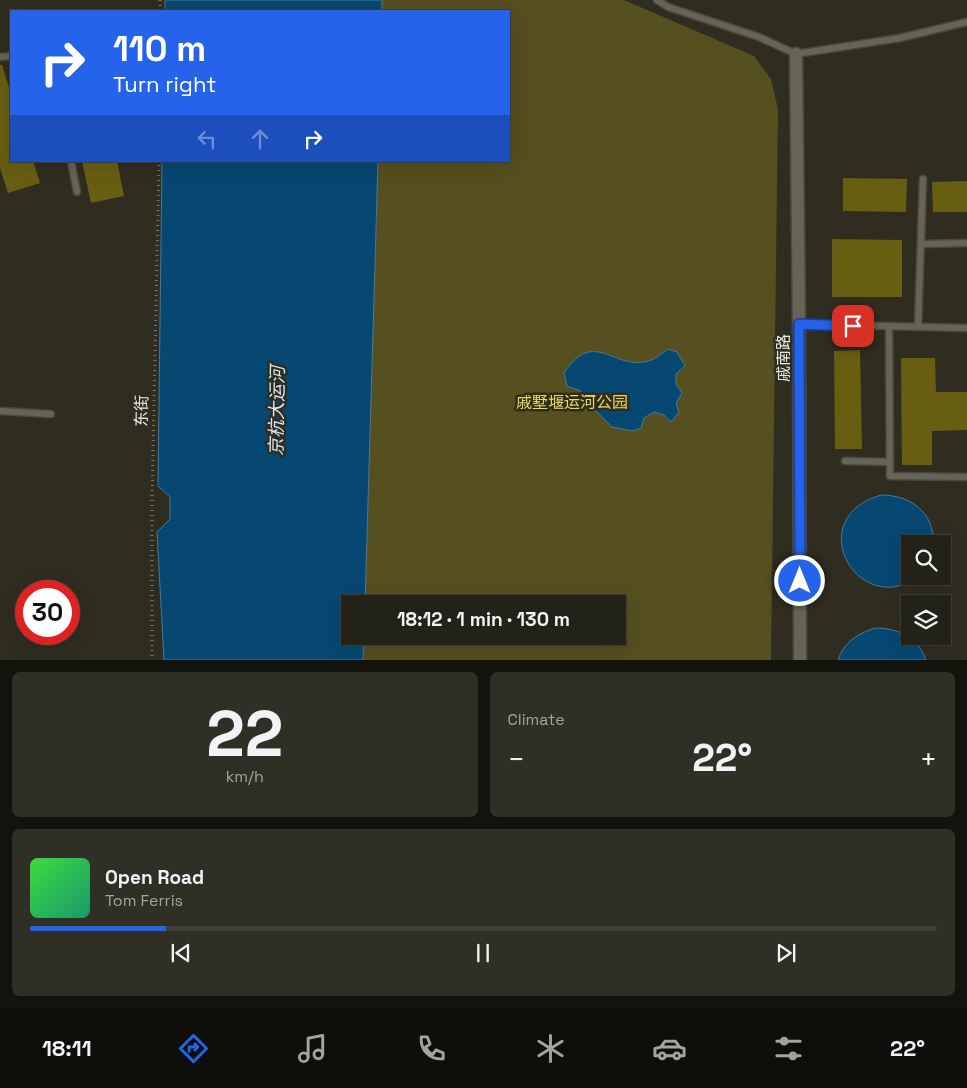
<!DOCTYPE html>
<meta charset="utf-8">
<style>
body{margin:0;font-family:"Space Grotesk","Noto Sans SC",sans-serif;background:#2f2f25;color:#f1f3f6;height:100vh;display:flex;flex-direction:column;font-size:19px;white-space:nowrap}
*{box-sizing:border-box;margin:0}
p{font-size:16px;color:#a3a4a2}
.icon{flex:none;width:28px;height:28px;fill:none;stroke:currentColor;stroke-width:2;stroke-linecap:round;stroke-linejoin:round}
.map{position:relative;height:660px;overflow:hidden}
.side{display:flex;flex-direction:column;gap:12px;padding:12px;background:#13130d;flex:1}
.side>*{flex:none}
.banner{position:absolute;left:10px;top:10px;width:500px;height:152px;border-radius:0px;box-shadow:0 5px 20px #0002,0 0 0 1px #403f37;background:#2563eb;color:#fff;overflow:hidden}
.controls{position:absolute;left:901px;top:535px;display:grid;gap:10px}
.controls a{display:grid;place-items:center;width:50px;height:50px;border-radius:0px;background:#232218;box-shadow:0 5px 20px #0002,0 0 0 1px #403f37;font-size:25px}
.speed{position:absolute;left:15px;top:580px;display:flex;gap:10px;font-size:25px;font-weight:700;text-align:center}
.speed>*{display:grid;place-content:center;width:65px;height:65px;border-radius:50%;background:#232218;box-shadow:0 5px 20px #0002,0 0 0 1px #403f37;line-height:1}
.speed .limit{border:8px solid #d22;background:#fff;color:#111}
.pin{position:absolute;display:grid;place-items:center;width:42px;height:42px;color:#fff;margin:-21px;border-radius:10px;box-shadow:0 2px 8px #0006}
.me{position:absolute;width:55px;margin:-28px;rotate:0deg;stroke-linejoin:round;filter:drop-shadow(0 0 4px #0008)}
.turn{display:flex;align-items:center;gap:18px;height:105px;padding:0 20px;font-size:22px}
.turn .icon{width:65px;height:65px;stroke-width:2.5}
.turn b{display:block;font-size:35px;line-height:42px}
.lanes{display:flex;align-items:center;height:48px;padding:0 20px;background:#0003;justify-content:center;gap:25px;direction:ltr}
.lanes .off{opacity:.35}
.big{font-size:38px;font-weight:800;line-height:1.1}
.side .widget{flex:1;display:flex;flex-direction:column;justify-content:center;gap:8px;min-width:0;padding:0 18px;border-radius:8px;background:#2f2f25}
.side .dial{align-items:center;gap:0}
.dial b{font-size:65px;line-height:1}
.song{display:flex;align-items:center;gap:15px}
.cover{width:60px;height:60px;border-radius:8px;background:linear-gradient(135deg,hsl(120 70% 55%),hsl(160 70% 35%))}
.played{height:5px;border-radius:2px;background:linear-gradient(90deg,#2563eb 15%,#403f37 15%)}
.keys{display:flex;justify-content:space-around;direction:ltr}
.heat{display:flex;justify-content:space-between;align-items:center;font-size:28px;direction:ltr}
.side .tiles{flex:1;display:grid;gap:12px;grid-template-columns:1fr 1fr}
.widget:last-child{grid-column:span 2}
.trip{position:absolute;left:341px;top:595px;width:285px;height:50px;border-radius:0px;background:#232218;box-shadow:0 5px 20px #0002,0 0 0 1px #403f37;font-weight:800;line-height:50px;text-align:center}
.tabs{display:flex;height:80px;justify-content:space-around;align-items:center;background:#0e0e0a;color:#a3a4a2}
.tabs .icon{width:35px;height:35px}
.tabs .current{color:#2563eb}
.tabs b{font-size:22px;color:#f1f3f6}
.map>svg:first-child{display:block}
</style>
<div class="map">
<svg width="967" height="661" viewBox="0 0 967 661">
<rect width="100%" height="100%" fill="#2f2d20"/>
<path fill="#564f1f" d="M 382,0 L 624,0 L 754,56 L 771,79 L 778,109 L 771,660 L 363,661 L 364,636 L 618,636 L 618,604 L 365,604 L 378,161 L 509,161 L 509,11 L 382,11 Z"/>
<g fill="#064872" stroke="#4b7994">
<rect x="165" y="0" width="217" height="11"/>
<path d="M 162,161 L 378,161 L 365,604 L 350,604 L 350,636 L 364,636 L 363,660 L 164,660 L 157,532 L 170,519 L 170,497 L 158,486 Z"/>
<path d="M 668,349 L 677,352 L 685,366 L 676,374 L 676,384 L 682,393 L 676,403 L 679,412 L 671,422 L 664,415 L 654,412 L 644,418 L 641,428 L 633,431 L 612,427 L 593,408 L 581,391 L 567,386 L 564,373 C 594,327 614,371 648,361 C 655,360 662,353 668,349 Z"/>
<path d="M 881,495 C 910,495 935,512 933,544 L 910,544 L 910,576 L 918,576 C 911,582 902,586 893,587 C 851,591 822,536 857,507 C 864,501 872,498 881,495 Z"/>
<path d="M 875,628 C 898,628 918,637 926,660 L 838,660 C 844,642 857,634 875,628 Z"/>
</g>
<g fill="#685e12">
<path d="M 0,65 L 2,65 L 11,94 L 11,161 L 33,161 L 40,183 L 8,193 L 0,168 Z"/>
<path d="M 82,161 L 117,161 L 124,196 L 91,203 Z"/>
<path d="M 843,178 L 907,179 L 906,212 L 843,211 Z"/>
<path d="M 967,181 L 967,212 L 933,212 L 932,182 Z"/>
<path d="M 832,239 L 902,240 L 902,297 L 832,297 Z"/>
<path d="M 860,350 L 862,449 L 835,449 L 834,351 Z"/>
<path d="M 901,358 L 935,358 L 936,392 L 967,392 L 967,430 L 932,431 L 932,465 L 902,465 Z"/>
</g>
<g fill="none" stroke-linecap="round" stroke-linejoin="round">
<defs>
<g id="service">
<path d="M 657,0 L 668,7 L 759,37 L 796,54 L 900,38 L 967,22"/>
<path d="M 0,57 L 11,56"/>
<path d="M 71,161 L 77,192"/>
<path d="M 921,244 L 967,243"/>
<path d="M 799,324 L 967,328"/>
<path d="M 889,326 L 890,476 L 967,477"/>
<path d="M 918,327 L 923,179"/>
<path d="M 0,411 L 51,414"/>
<path d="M 845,461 L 890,462"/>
</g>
<path id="minor" d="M 796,54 L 799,324 L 800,661"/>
</defs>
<use href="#service" stroke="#4a493d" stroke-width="9"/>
<use href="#minor" stroke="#4a493d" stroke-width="15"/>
<g stroke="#78776c" stroke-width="3" stroke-dasharray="1 4" stroke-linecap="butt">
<path d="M 160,0 L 160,11"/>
<path d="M 152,661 L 152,501 L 159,161"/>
</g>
<use href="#service" stroke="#666456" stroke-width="6"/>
<use href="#minor" stroke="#666456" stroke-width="12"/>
</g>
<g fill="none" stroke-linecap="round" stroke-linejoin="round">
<defs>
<path id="route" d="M 800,581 L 799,324 L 853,326"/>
</defs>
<use href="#route" stroke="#184099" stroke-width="12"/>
<use href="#route" stroke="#2563eb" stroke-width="9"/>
</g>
<g text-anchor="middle" stroke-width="5" stroke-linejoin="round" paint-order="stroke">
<g font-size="16" fill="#ebeae2" stroke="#2f2d20">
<text transform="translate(783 358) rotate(-90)" y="6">戚南路</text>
<text transform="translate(141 411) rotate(-89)" y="6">东街</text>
</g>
<g font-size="16" fill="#ecda5d" stroke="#2f2d20">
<text x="572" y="408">戚墅堰运河公园</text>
</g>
<g font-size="18" font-style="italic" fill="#d4e7f6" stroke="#2f2d20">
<text transform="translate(277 411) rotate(-89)" y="6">京杭大运河</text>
</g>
</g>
</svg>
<div class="controls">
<a><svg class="icon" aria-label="search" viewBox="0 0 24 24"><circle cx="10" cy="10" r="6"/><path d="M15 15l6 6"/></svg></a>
<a><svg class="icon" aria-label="layers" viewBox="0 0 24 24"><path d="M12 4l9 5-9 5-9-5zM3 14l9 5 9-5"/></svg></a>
</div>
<div class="speed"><div class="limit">30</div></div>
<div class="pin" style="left:853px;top:326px;background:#d93025"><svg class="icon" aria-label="arrive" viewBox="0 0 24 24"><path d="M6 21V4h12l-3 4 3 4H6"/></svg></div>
<svg class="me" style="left:800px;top:581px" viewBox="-20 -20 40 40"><circle r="17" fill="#2563eb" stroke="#fff" stroke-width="3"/><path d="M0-11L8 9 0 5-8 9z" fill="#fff"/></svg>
<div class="trip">18:12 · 1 min · 130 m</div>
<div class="banner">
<div class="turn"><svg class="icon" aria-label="right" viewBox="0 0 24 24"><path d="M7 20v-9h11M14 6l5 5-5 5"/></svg><div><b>110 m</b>Turn right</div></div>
<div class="lanes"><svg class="icon off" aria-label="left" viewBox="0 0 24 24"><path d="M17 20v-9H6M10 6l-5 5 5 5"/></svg><svg class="icon off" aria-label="ahead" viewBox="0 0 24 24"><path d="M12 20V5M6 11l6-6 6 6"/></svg><svg class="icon" aria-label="right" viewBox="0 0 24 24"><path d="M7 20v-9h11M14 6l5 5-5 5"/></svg></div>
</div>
</div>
<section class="side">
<div class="tiles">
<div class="widget dial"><b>22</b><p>km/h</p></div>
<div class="widget"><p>Climate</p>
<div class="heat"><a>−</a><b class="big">22°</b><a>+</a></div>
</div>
<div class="widget">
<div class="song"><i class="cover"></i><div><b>Open Road</b><p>Tom Ferris</p></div></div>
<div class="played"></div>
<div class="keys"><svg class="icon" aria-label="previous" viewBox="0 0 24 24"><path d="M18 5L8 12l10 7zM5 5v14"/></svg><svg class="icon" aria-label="pause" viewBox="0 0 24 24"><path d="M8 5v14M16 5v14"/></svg><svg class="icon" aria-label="next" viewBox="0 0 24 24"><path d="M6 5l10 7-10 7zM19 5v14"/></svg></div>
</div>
</div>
</section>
<nav class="tabs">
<b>18:11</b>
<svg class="icon current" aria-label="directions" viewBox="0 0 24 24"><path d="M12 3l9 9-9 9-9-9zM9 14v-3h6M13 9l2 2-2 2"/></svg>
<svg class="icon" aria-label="music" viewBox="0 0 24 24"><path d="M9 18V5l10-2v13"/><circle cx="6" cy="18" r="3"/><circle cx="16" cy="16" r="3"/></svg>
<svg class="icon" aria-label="phone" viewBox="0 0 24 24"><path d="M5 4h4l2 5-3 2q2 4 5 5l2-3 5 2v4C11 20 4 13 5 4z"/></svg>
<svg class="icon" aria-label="climate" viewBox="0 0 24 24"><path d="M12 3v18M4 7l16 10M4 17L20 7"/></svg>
<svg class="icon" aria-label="car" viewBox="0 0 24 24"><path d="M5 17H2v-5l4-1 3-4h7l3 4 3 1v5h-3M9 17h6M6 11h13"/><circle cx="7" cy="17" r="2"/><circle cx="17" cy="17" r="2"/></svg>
<svg class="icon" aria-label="filters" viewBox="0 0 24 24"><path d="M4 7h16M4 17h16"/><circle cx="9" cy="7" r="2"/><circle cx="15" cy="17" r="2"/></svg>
<b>22°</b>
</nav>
